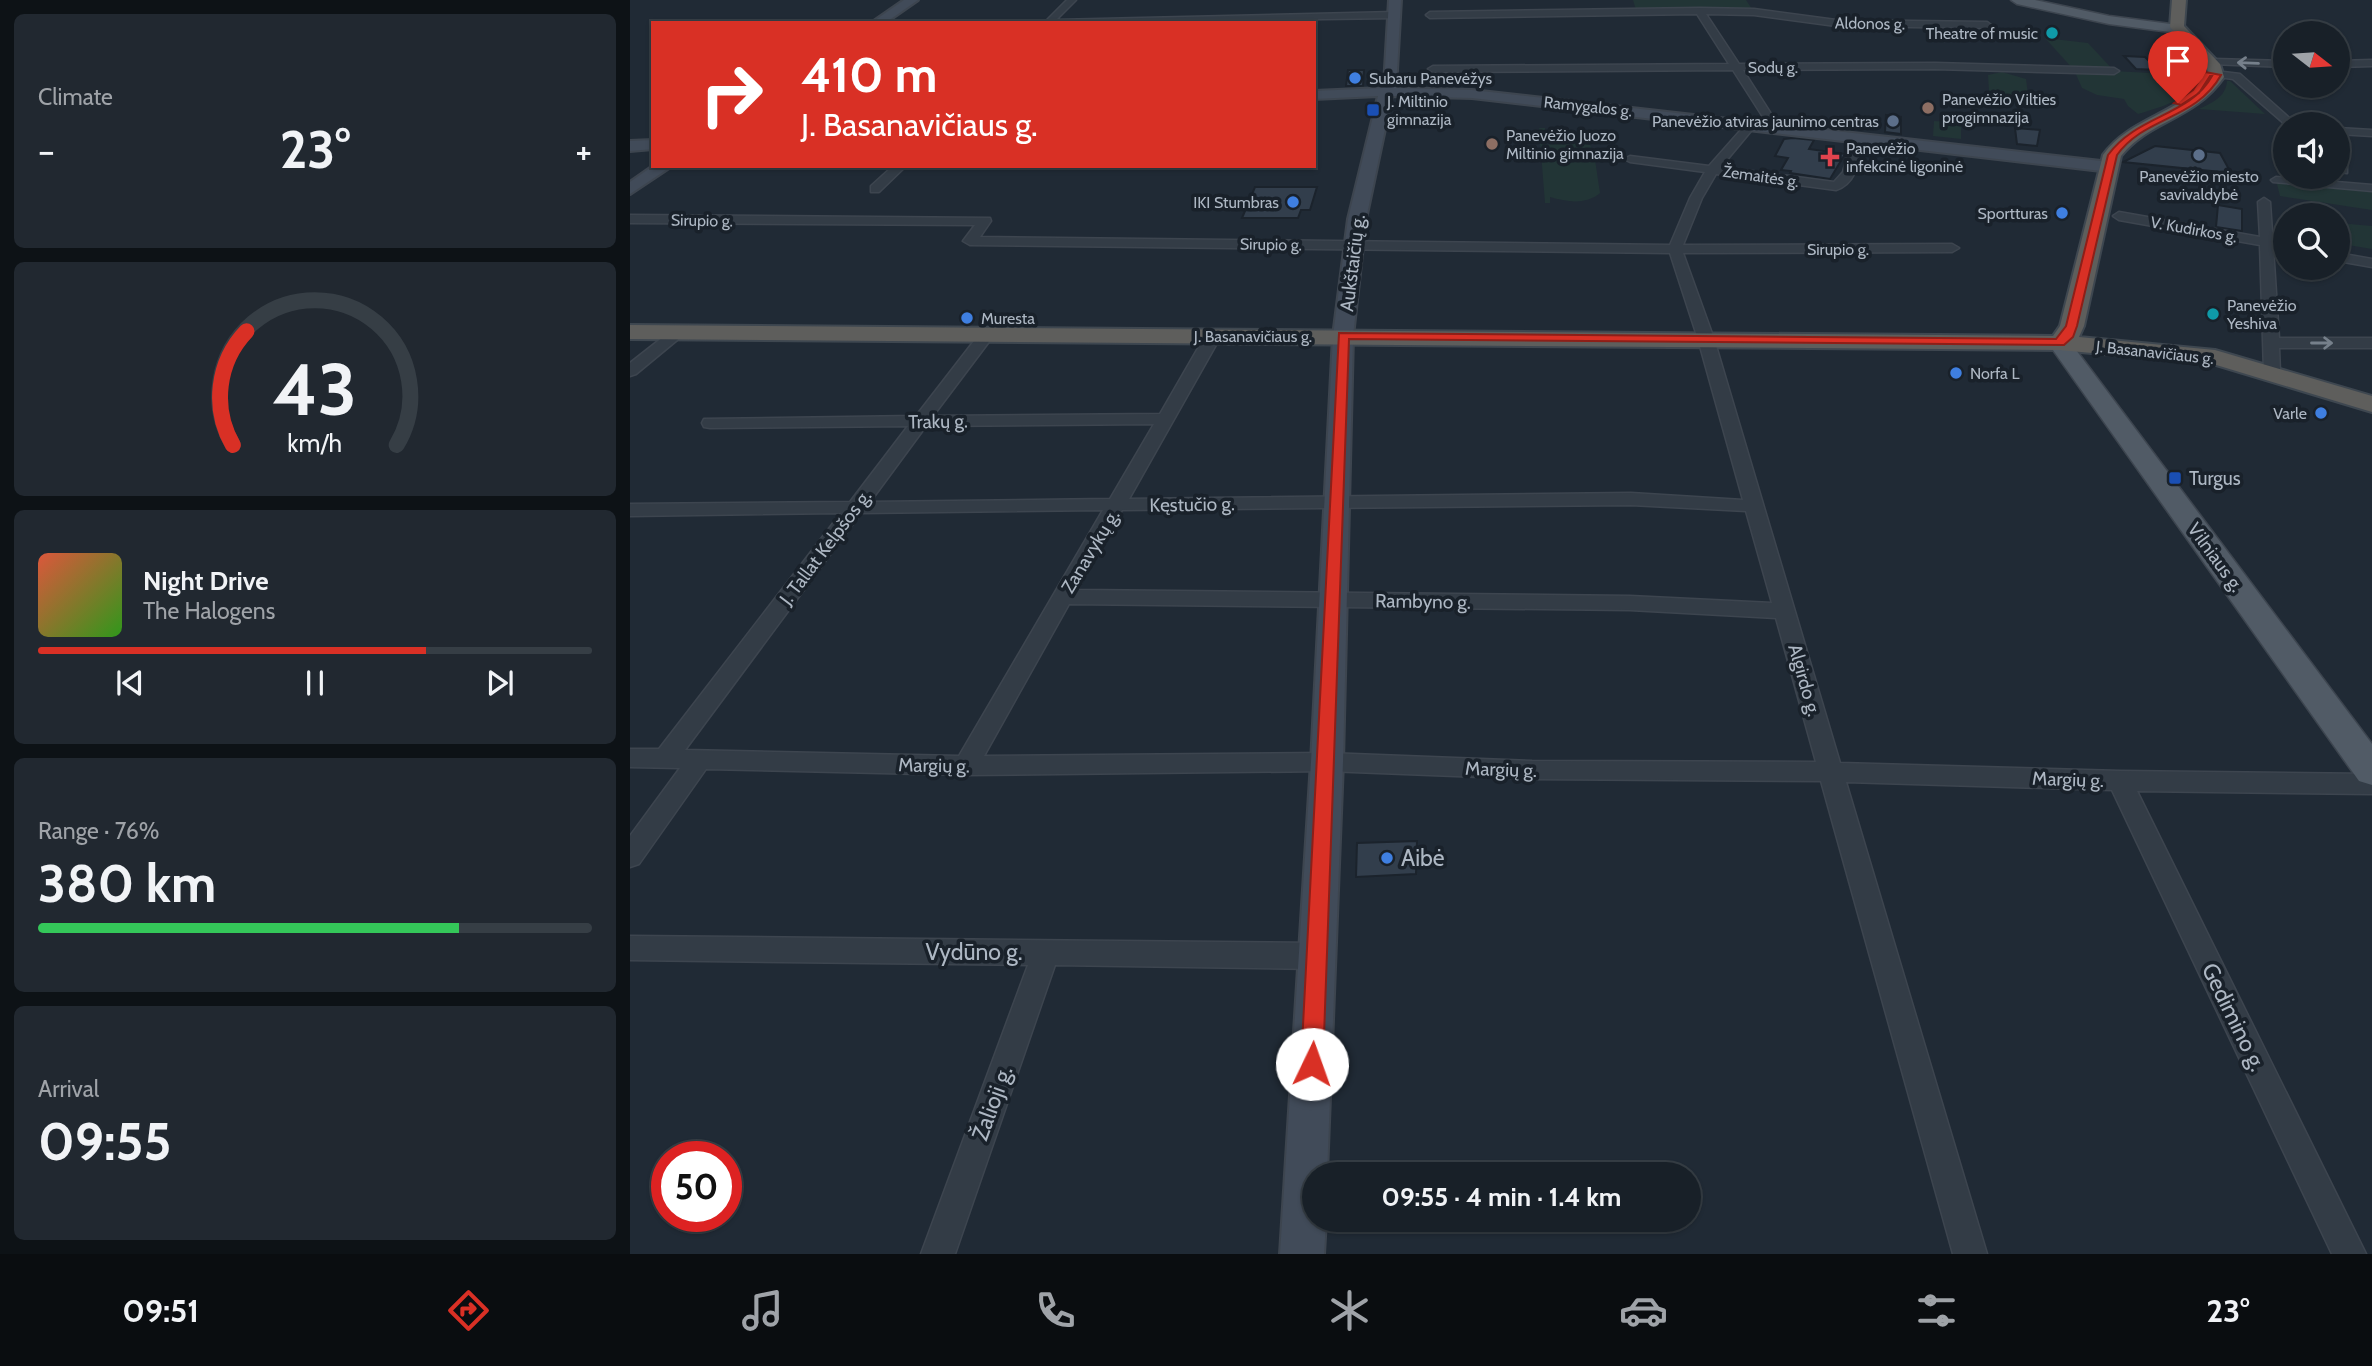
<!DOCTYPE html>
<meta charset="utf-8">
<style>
body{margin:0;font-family:Cabin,sans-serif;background:#212830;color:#f1f3f6;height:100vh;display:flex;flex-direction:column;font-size:26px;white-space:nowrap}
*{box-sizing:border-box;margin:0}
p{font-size:23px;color:#9fa3a8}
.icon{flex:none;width:38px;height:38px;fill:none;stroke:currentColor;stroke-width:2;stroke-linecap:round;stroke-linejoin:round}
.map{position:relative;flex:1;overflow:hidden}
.drawer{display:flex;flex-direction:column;gap:14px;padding:14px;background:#0d1216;width:630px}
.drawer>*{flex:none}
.hud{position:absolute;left:21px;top:21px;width:665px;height:147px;border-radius:0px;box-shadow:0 2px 5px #0004,0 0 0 2px #363e45;background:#d93025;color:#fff;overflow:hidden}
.needle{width:46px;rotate:107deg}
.controls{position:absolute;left:1643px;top:21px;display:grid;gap:14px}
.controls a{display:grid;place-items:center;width:77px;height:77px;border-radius:50%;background:#182028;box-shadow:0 2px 5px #0004,0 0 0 2px #363e45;font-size:35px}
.speed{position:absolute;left:21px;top:1141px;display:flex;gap:14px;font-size:35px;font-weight:700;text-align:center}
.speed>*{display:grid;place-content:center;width:91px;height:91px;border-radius:50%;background:#182028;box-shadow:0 2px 5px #0004,0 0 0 2px #363e45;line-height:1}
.speed .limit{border:10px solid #d22;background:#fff;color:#111}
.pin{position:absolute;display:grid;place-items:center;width:60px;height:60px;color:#fff;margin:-72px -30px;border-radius:50% 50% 50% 0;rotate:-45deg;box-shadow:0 0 7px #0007}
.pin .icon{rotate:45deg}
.me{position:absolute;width:77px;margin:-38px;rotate:3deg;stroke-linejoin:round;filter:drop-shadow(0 0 5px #0008)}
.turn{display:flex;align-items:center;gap:24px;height:147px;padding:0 35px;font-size:32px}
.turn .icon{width:91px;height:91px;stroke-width:2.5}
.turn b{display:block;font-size:49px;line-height:60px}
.big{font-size:52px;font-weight:800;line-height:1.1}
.drawer .card{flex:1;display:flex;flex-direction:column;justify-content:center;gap:10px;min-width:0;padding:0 24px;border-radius:10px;background:#212830}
.drawer .dial{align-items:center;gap:0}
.dial svg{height:182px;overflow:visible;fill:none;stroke:#363e45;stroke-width:7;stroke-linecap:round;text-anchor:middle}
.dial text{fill:#f1f3f6;stroke:none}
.song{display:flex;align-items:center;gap:21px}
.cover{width:84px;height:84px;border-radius:10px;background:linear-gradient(135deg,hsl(10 70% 55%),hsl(110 70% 35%))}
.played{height:7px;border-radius:4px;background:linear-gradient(90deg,#d93025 70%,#363e45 70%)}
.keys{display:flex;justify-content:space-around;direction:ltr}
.heat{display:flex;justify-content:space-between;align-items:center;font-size:38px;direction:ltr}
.charge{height:10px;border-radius:5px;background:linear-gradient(90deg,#34c759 76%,#363e45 0)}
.trip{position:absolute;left:672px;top:1162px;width:399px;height:70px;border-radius:35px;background:#182028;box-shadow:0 2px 5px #0004,0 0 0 2px #363e45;font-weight:800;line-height:70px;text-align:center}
.tab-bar{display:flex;height:112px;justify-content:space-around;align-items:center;background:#0a0d10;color:#9fa3a8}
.tab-bar .icon{width:49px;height:49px}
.tab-bar .on{color:#d93025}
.tab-bar b{font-size:32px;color:#f1f3f6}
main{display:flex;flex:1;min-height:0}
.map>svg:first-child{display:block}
</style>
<main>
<section class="drawer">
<div class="card"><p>Climate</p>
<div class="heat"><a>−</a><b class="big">23°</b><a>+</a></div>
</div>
<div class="card dial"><svg viewBox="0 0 100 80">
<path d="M14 69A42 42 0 1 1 86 69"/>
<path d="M14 69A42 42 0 0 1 20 19" stroke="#d93025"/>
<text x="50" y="56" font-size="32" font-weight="700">43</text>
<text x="50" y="72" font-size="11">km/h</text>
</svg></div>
<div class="card">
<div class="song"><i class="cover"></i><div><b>Night Drive</b><p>The Halogens</p></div></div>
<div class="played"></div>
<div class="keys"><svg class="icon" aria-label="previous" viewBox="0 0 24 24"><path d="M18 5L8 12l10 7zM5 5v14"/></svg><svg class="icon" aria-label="pause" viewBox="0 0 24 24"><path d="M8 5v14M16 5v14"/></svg><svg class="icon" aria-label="next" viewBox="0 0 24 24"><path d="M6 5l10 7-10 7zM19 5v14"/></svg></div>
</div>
<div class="card"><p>Range · 76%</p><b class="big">380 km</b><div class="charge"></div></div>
<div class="card"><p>Arrival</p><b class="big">09:55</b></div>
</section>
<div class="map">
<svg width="1742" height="1254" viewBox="0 0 1742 1254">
<rect width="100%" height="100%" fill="#202a35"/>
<g fill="#223536">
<path d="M 1003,0 L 1116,0 L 1124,12 L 1006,10 Z"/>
<path d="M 1415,38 L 1458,43 L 1484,71 L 1573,76 C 1560,99 1532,107 1508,114 L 1498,106 L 1494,99 L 1467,95 L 1452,88 L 1444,70 Z"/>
<path d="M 1372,72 L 1396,79 L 1398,95 L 1379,98 L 1359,91 L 1358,75 Z"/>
<path d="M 1597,81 L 1600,81 L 1635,114 L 1569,109 C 1582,103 1596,97 1597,81 Z"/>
<path d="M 1304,121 L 1331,123 L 1331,139 L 1303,136 Z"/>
<path d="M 909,128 L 915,128 L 917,145 L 938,141 L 960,145 L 964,153 L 970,193 C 956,205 937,202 920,197 L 920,203 L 915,203 Z"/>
<path d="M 1646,180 L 1742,188 L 1742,210 L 1650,196 Z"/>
<path d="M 1708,223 L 1742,226 L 1742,249 L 1712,244 L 1708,240 L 1708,235 L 1719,237 L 1719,234 L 1708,231 Z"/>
</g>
<g fill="#323e4c" stroke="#1b232c" stroke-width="2">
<path d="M 1494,56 L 1515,57 L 1528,70 L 1506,69 Z"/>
<path d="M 718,70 L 734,70 L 733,86 L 716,86 Z"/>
<path d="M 1256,115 L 1271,117 L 1271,134 L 1255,132 Z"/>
<path d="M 1385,128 L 1410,130 L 1407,146 L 1387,144 Z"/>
<path d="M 1163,138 L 1184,140 L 1179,149 L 1215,154 L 1200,179 L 1160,173 L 1161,171 L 1151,170 L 1158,158 L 1145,156 L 1154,139 Z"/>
<path d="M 1525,146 L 1590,153 L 1601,173 L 1493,162 Z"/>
<path d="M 625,187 L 687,187 L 680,210 L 671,210 L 668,218 L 612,218 Z"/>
<path d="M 1588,205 L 1612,209 L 1612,231 L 1586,227 Z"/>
<path d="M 787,841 L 786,874 L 726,877 L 727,843 Z"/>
</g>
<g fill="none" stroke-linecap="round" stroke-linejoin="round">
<defs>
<path id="pedestrian" d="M 1646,177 L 1742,185 L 1742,191 L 1643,182 L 1641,180 Z"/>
<g id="minor">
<path d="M 437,0 L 446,0 L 426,20 L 765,12 L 769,15 L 765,18 L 414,23 Z"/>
<path d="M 1070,8 L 1124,9 L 1206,20 L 1357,22 L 1361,25 L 1357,28 L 1206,26 L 1124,15 L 1076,14 L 1109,64 L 1305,63 L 1484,68 L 1489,71 L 1484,74 L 1305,69 L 1113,70 L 1143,117 L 1144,127 L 1139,130 L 1134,127 L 1133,117 L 1103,70 L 803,72 L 798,69 L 803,66 L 1099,64 L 1067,14 L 800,18 L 796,15 L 800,12 Z"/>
<path d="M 1584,59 L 1656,61 L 1656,67 L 1581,64 L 1581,60 Z"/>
<path d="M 1742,60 L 1742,66 L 1708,67 L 1708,61 Z"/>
<path d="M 1577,70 L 1610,74 L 1666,124 L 1656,125 L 1603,79 L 1574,75 L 1574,71 Z"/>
<path d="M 1121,122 L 1126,125 L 1091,167 L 1204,182 L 1213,172 L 1223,137 L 1229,134 L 1235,137 C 1230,156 1228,183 1206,190 L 1086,174 L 1072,198 L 1053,245 L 1322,244 L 1329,248 L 1322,252 L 1053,253 L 1084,339 L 1210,763 L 1490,771 L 1742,774 L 1742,794 L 1507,791 L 1736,1254 L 1702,1254 L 1482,790 L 1216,782 L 1357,1254 L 1323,1254 L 1191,781 L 902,779 L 697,771 L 336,775 L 76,769 L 9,864 L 0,867 L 0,836 L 50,768 L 0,767 L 0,749 L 29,749 L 211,513 L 0,516 L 0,504 L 220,502 L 278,426 L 80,428 L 74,427 L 72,423 L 74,419 L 286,416 L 351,332 L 356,330 L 364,335 L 303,416 L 530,414 L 575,336 L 583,331 L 591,336 L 499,499 L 1001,493 L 1113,500 L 1068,339 L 1040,253 L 340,245 L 333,241 L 345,225 L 0,223 L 0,215 L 360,218 L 361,221 L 350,237 L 1040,245 L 1060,198 L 1075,172 L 1000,162 L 994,159 L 1000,156 L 1079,166 L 1117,123 ZM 524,424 L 480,499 L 240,502 L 296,426 ZM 1001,505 L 1116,511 L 1142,603 L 1000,596 L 447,590 L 492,510 ZM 473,510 L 329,756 L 55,750 L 231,513 ZM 439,604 L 1000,610 L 1146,618 L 1186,762 L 902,761 L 697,753 L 354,756 Z"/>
<path d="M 1708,128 L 1742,130 L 1742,136 L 1708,134 Z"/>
<path d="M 1708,162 L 1717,167 L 1717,173 L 1708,172 Z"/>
<path d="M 263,166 L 276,166 L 249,192 L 241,192 L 241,186 Z"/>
<path d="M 1634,198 L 1640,202 L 1649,338 L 1742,338 L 1742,348 L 1649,348 L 1650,372 L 1642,377 L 1636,375 L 1634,372 L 1630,245 L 1489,220 L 1483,216 L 1489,212 L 1630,237 L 1628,202 Z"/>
<path d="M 1708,253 L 1742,259 L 1742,267 L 1708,261 Z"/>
<path d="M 47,328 L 52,330 L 55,333 L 52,336 L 6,374 L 0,376 L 0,363 L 42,330 Z"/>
<path d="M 0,936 L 688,943 L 698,947 L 702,956 L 698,965 L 688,969 L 425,965 L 325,1254 L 291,1254 L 398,965 L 0,960 Z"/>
</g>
<g id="secondary">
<path d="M 274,0 L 288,0 L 255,23 L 241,23 Z"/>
<path d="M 759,0 L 771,0 L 766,88 L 842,90 L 1480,162 L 1488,167 L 1480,172 L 842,98 L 762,96 L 736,219 L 723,336 L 713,762 L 697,1174 L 684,1174 L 684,1220 L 696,1220 L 694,1254 L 650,1254 L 681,762 L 703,336 L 718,219 L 748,96 L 684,99 L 684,91 L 752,88 L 754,85 Z"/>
<path d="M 23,140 L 23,149 L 0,151 L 0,141 Z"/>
<path d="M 23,166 L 42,166 L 0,194 L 0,182 Z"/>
</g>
<g id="primary">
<path d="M 1381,0 L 1405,0 L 1479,16 L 1548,25 L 1555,29 L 1548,33 L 1479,24 L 1387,4 Z"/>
<path d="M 1429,336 L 1437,338 L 1742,744 L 1742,785 L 1729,781 L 1418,343 L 1421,338 Z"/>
</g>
<path id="trunk" d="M 1542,0 L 1556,0 L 1554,26 L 1590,64 L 1594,77 C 1563,121 1521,119 1491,156 L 1454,326 L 1449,337 L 1585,350 L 1742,396 L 1742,412 L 1583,364 L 1429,350 L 0,339 L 0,325 L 1423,336 L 1430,326 L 1473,155 C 1500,117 1551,114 1578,77 L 1577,68 L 1540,27 Z"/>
</defs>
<use href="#pedestrian" stroke="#3d454f" stroke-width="3"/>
<use href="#minor" stroke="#3d454f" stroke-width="3"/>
<use href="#secondary" stroke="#3d454f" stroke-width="4"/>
<use href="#primary" stroke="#3d454f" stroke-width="3"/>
<use href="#trunk" stroke="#3e4750" stroke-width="4"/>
<use href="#pedestrian" fill="#333c46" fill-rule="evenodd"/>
<use href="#minor" fill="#333c46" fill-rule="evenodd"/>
<use href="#secondary" fill="#414b59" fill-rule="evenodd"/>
<use href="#primary" fill="#515b66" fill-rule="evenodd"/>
<use href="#trunk" fill="#5e5e5c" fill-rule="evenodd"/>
</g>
<defs><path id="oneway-shaft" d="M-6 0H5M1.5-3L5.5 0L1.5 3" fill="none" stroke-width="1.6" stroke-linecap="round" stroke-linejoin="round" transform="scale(1.75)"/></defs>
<g stroke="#76808b">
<use href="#oneway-shaft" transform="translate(1618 63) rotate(-178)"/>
<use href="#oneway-shaft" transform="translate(1692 343)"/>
</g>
<path fill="#d93025" stroke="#8d1f18" stroke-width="2" d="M 1575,72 L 1591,75 C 1566,120 1515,116 1487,155 L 1447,326 L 1443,337 L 1434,345 L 719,339 L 693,1064 L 690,1072 L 682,1075 L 674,1072 L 671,1064 L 709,333 L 1426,339 L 1436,326 L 1478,155 C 1507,115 1560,116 1582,76 L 1580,76 L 1569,93 L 1551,105 L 1544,103 L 1563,90 Z"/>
<g fill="#0f9aa8" stroke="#19212a" stroke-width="2.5">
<circle cx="1422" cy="33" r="7"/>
<circle cx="1583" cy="314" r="7"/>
</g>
<g fill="#3f7fe0" stroke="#19212a" stroke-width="2.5">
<circle cx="725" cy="78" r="7"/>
<circle cx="663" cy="202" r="7"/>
<circle cx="1432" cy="213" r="7"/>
<circle cx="337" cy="318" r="7"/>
<circle cx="1326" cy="373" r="7"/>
<circle cx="1691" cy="413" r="7"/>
<circle cx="757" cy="858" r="7"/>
</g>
<g fill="#8d6e63" stroke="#19212a" stroke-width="2.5">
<circle cx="1298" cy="108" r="7"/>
<circle cx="862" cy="144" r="7"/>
</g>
<g fill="#1a4fb4" stroke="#19212a" stroke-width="2.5">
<rect x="736" y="103" width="14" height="14" rx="3.5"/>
<rect x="1538" y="471" width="14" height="14" rx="3.5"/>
</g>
<g fill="#5c6f8a" stroke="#19212a" stroke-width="2.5">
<circle cx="1263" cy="121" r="7"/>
<circle cx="1569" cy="155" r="7"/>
</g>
<path fill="#e0444e" stroke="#19212a" stroke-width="2.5" d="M1196.5 146.5h7v7h7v7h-7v7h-7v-7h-7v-7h7z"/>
<g text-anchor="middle" stroke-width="7" stroke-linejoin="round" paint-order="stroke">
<g font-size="16" fill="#adb7c3" stroke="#19212a">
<text transform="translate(1240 23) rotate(1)" y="6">Aldonos g.</text>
<text x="1143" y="73">Sodų g.</text>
<text transform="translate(958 106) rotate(6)" y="6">Ramygalos g.</text>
<text transform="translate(1131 176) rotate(8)" y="6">Žemaitės g.</text>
<text transform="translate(72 220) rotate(1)" y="6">Sirupio g.</text>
<text transform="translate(1564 229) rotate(10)" y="6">V. Kudirkos g.</text>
<text transform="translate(641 244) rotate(1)" y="6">Sirupio g.</text>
<text x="1208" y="255">Sirupio g.</text>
<text x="623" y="342">J. Basanavičiaus g.</text>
<text transform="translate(1525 352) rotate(6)" y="6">J. Basanavičiaus g.</text>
</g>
<g font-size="16" fill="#adb7c3" stroke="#19212a" text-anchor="start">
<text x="1408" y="39" text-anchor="end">Theatre of music</text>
<text x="739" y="84">Subaru Panevėžys</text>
<text x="1312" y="105">Panevėžio Vilties<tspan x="1312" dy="18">progimnazija</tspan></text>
<text x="757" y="107">J. Miltinio<tspan x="757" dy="18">gimnazija</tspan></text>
<text x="1249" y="127" text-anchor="end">Panevėžio atviras jaunimo centras</text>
<text x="876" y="141">Panevėžio Juozo<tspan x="876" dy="18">Miltinio gimnazija</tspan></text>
<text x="1216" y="154">Panevėžio<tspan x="1216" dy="18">infekcinė ligoninė</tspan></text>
<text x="1569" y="182" text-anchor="middle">Panevėžio miesto<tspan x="1569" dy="18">savivaldybė</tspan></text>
<text x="649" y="208" text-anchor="end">IKI Stumbras</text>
<text x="1418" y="219" text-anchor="end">Sportturas</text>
<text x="1597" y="311">Panevėžio<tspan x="1597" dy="18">Yeshiva</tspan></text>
<text x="351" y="324">Muresta</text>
<text x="1340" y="379">Norfa L</text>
<text x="1677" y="419" text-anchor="end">Varle</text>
</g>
<g font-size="19" fill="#adb7c3" stroke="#19212a">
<text transform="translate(722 263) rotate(-83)" y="7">Aukštaičių g.</text>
<text transform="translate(308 421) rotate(-1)" y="7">Trakų g.</text>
<text transform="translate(562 504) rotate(-1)" y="7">Kęstučio g.</text>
<text transform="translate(195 547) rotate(-53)" y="7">J. Tallat Kelpšos g.</text>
<text transform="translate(460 551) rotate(-59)" y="7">Zanavykų g.</text>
<text transform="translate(1586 557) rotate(54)" y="7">Vilniaus g.</text>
<text transform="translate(793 601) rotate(1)" y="7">Rambyno g.</text>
<text transform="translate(1175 680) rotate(74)" y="7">Algirdo g.</text>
<text transform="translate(304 765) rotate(1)" y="7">Margių g.</text>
<text transform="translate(871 769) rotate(2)" y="7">Margių g.</text>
<text transform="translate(1438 779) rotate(2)" y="7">Margių g.</text>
</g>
<g font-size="19" fill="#adb7c3" stroke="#19212a" text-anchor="start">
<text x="1559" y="485">Turgus</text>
</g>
<g font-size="23" fill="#adb7c3" stroke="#19212a" text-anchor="start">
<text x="771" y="866">Aibė</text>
</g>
<g font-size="23" fill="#adb7c3" stroke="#19212a">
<text x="344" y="960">Vydūno g.</text>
<text transform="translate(1604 1017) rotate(64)" y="8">Gedimino g.</text>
<text transform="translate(362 1103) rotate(-70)" y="8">Žalioji g.</text>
</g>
</g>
</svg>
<div class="controls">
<a><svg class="needle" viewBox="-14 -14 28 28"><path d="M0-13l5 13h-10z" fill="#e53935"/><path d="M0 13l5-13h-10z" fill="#9fa3a8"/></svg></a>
<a><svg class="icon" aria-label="sound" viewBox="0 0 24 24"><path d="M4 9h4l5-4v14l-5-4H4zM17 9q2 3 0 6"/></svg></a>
<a><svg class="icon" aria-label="search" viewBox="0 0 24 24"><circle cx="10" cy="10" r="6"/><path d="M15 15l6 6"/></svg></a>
</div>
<div class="speed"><div class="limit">50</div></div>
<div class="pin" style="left:1548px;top:103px;background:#d93025"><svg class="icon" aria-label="arrive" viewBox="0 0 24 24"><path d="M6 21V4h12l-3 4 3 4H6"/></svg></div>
<svg class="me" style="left:682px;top:1064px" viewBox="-20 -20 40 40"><circle r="19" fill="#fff"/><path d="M0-13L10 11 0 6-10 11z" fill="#d93025"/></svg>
<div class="trip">09:55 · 4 min · 1.4 km</div>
<div class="hud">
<div class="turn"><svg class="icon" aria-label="right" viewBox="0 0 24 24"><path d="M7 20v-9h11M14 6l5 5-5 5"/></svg><div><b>410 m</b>J. Basanavičiaus g.</div></div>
</div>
</div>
</main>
<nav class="tab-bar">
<b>09:51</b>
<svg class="icon on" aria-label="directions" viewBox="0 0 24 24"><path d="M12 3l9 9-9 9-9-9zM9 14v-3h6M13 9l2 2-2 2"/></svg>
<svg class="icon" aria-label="music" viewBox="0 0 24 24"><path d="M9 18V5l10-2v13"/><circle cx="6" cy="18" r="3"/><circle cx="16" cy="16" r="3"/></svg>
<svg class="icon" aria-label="phone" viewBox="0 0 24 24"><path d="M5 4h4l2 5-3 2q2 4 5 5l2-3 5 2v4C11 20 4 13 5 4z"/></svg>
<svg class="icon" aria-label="climate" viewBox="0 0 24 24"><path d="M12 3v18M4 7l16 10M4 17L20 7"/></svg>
<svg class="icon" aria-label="car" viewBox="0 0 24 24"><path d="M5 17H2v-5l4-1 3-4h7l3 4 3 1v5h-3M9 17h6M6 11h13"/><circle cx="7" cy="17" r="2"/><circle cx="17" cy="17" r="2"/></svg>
<svg class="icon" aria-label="filters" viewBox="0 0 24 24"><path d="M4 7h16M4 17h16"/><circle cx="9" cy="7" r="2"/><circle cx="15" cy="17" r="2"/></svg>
<b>23°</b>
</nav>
